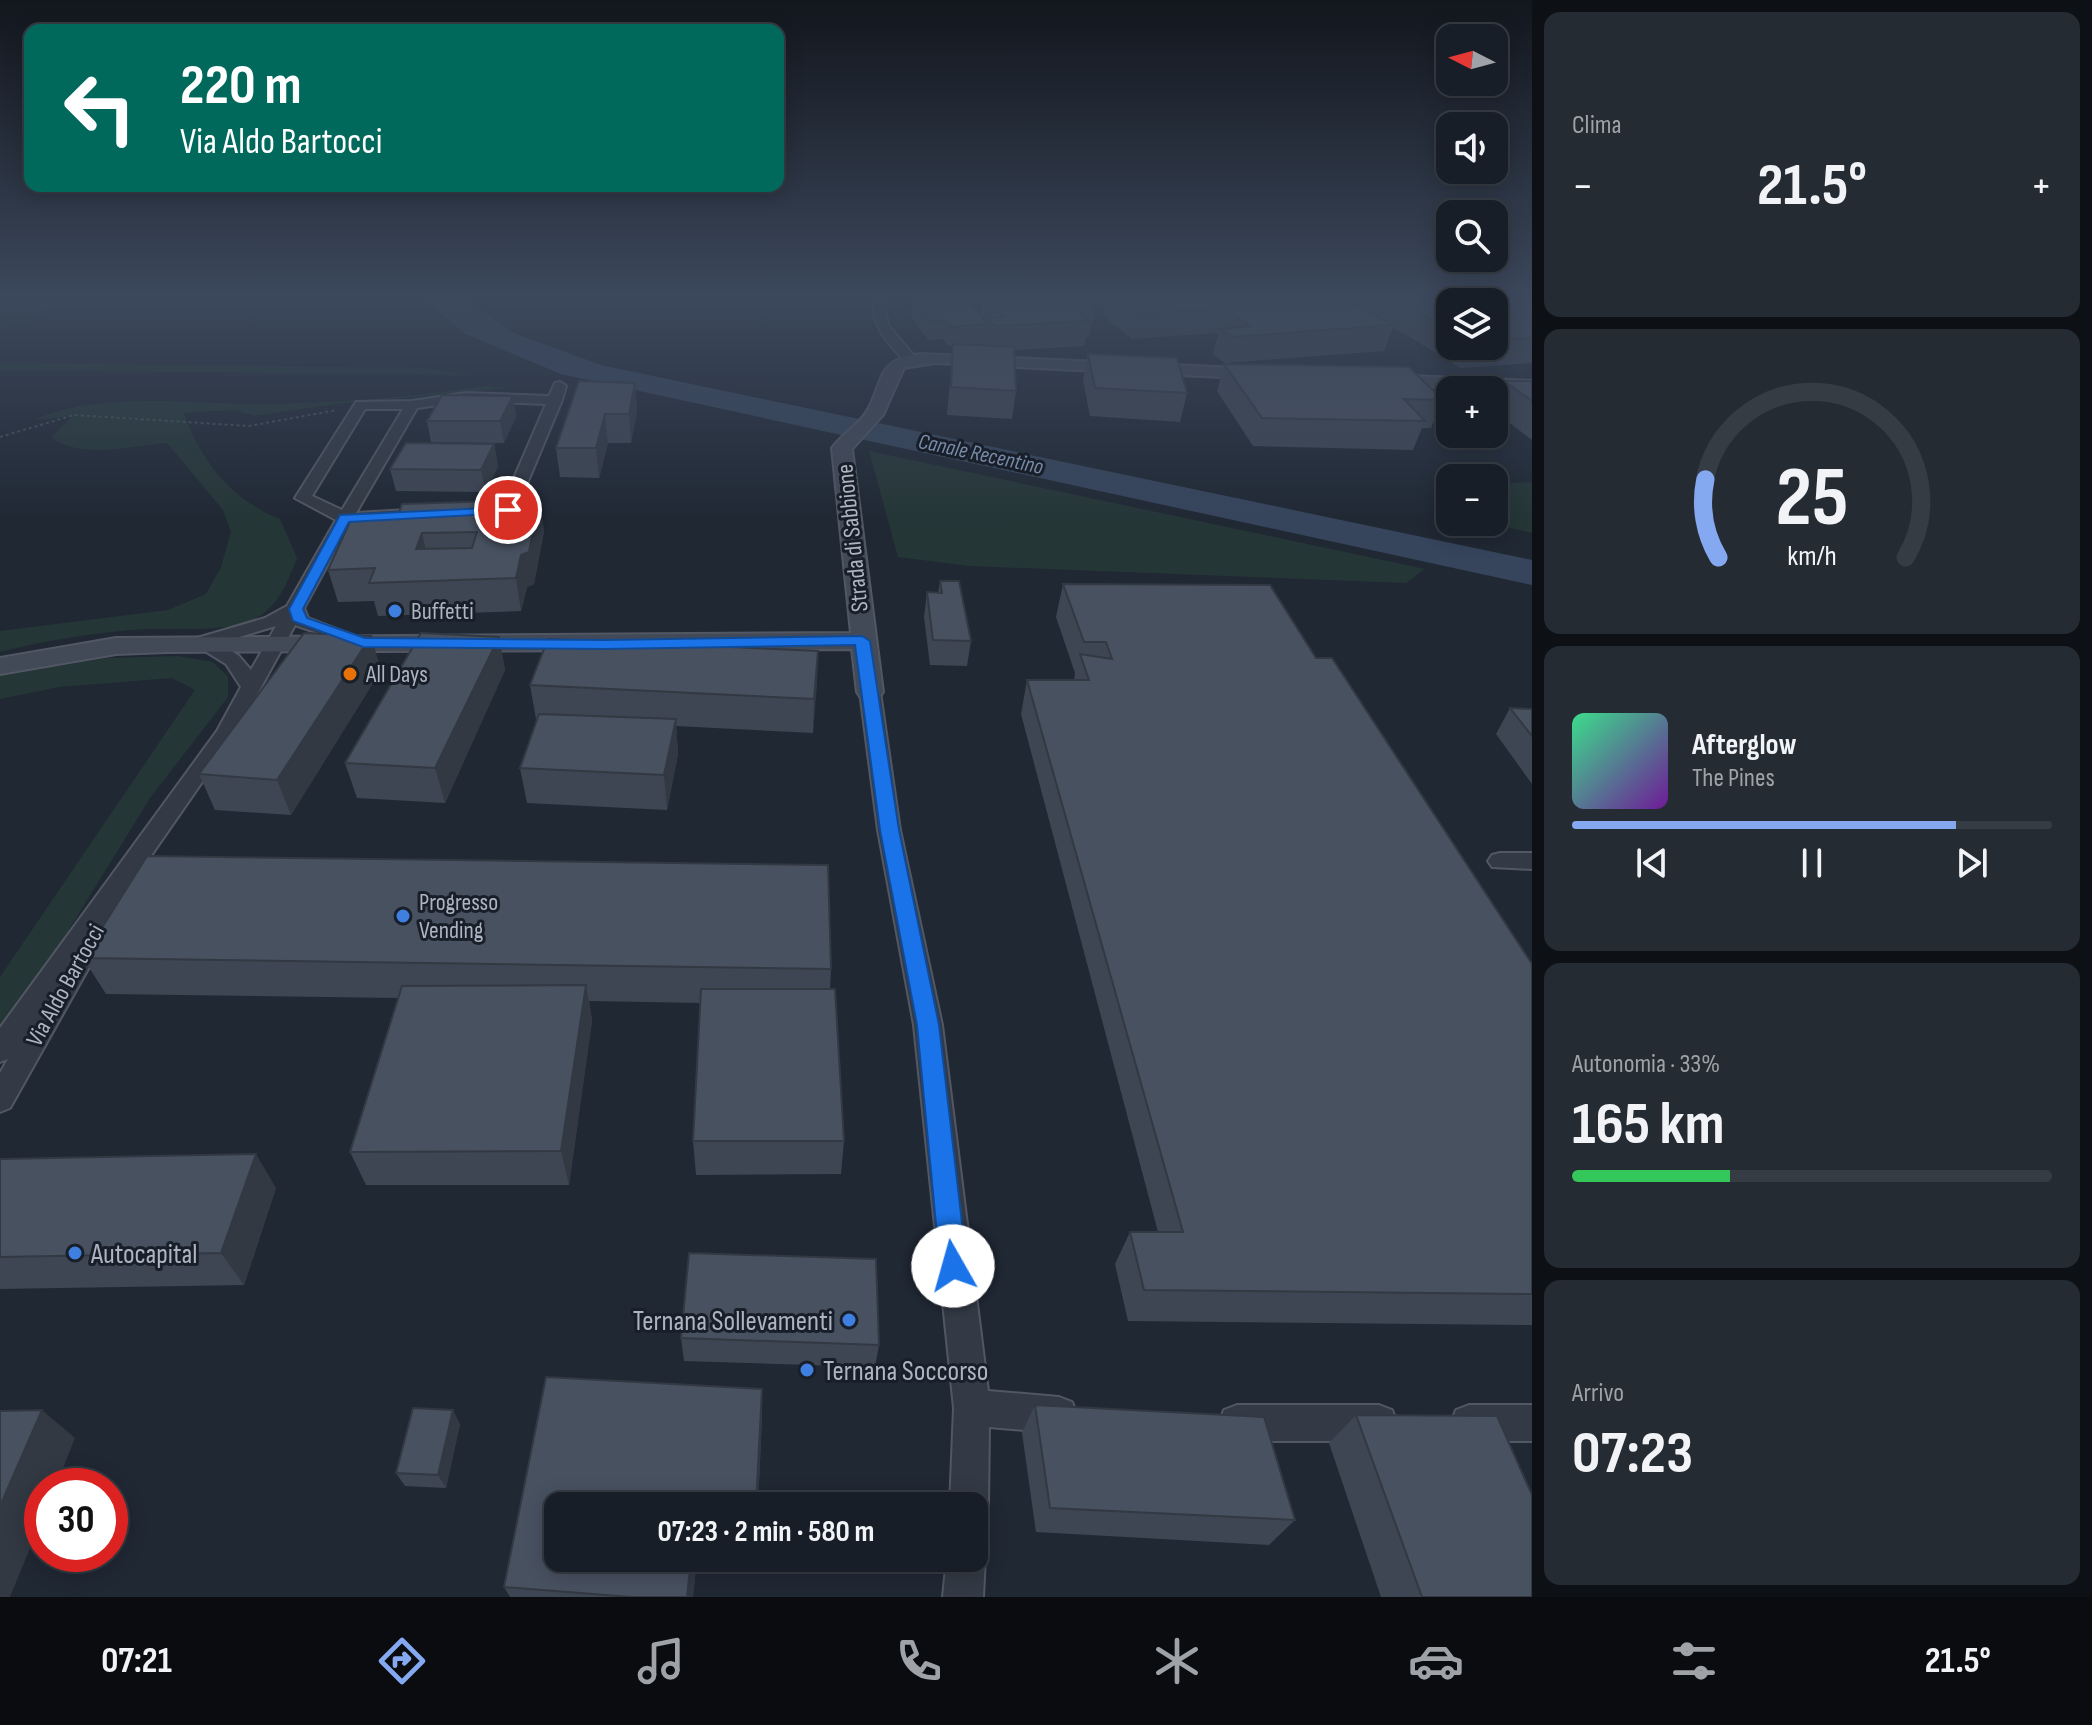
<!DOCTYPE html>
<html lang="it">
<meta charset="utf-8">
<style>
body{margin:0;font-family:"Sofia Sans Condensed",sans-serif;background:#252b33;color:#f1f3f6;height:100vh;display:flex;flex-direction:column;font-size:30px;white-space:nowrap}
*{box-sizing:border-box;margin:0}
p{font-size:26px;color:#9fa2a7}
.icon{flex:none;width:44px;height:44px;fill:none;stroke:currentColor;stroke-width:2;stroke-linecap:round;stroke-linejoin:round}
.map{position:relative;flex:1;overflow:hidden}
.details{display:flex;flex-direction:column;gap:12px;padding:12px;background:#0d1015;width:560px}
.details>*{flex:none}
.guide{position:absolute;left:24px;top:24px;width:760px;height:168px;border-radius:16px;box-shadow:0 4px 20px #0003,0 0 0 2px #363c44;background:#00695c;color:#fff;overflow:hidden}
.needle{width:52px;rotate:276deg}
.fabs{position:absolute;left:1436px;top:24px;display:grid;gap:16px}
.fabs a{display:grid;place-items:center;width:72px;height:72px;border-radius:16px;background:#181e27;box-shadow:0 4px 20px #0003,0 0 0 2px #363c44;font-size:40px}
.speed{position:absolute;left:24px;top:1468px;display:flex;gap:16px;font-size:40px;font-weight:700;text-align:center}
.speed>*{display:grid;place-content:center;width:104px;height:104px;border-radius:50%;background:#181e27;box-shadow:0 4px 20px #0003,0 0 0 2px #363c44;line-height:1}
.speed .limit{border:12px solid #d22;background:#fff;color:#111}
.pin{position:absolute;display:grid;place-items:center;width:68px;height:68px;color:#fff;margin:-34px;border:4px solid #fff;border-radius:50%;box-shadow:0 2px 8px #0007}
.me{position:absolute;width:88px;margin:-44px;rotate:353deg;stroke-linejoin:round;filter:drop-shadow(0 0 6px #0008)}
.turn{display:flex;align-items:center;gap:28px;height:168px;padding:0 24px;font-size:36px}
.turn .icon{width:104px;height:104px;stroke-width:2.5}
.turn b{display:block;font-size:56px;line-height:68px}
.big{font-size:60px;font-weight:700;line-height:1.1}
.details .widget{flex:1;display:flex;flex-direction:column;justify-content:center;gap:12px;min-width:0;padding:0 28px;border-radius:16px;background:#252b33}
.details .dial{align-items:center;gap:0}
.dial svg{height:208px;overflow:visible;fill:none;stroke:#363c44;stroke-width:7;stroke-linecap:round;text-anchor:middle}
.dial text{fill:#f1f3f6;stroke:none}
.song{display:flex;align-items:center;gap:24px}
.cover{width:96px;height:96px;border-radius:12px;background:linear-gradient(135deg,hsl(150 70% 55%),hsl(280 70% 35%))}
.played{height:8px;border-radius:4px;background:linear-gradient(90deg,#84a9f0 80%,#363c44 80%)}
.keys{display:flex;justify-content:space-around;direction:ltr}
.heat{display:flex;justify-content:space-between;align-items:center;font-size:44px;direction:ltr}
.charge{height:12px;border-radius:6px;background:linear-gradient(90deg,#34c759 33%,#363c44 0)}
.trip{position:absolute;left:544px;top:1492px;width:444px;height:80px;border-radius:16px;background:#181e27;box-shadow:0 4px 20px #0003,0 0 0 2px #363c44;font-weight:700;line-height:80px;text-align:center}
.dock{display:flex;height:128px;justify-content:space-around;align-items:center;background:#0a0c10;color:#9fa2a7}
.dock .icon{width:56px;height:56px}
.dock .selected{color:#84a9f0}
.dock b{font-size:36px;color:#f1f3f6}
main{display:flex;flex:1;min-height:0}
.map>svg:first-child{display:block}
</style>
<main>
<div class="map">
<svg width="1532" height="1597" viewBox="0 0 1532 1597">
<rect width="100%" height="100%" fill="#202834"/>
<g fill="#253637">
<path d="M 0,299 L 70,299 L 0,332 Z"/>
<path d="M 0,363 L 425,368 L 469,375 L 0,370 Z"/>
<path d="M 484,386 L 509,388 L 336,404 L 254,416 L 235,410 L 184,413 C 201,462 232,500 280,519 L 297,558 C 287,583 278,609 251,621 C 224,632 175,628 146,629 C 97,632 47,640 0,652 L 0,631 L 168,610 L 206,594 L 221,567 L 231,532 L 223,510 L 167,443 C 132,446 80,460 51,437 L 73,416 L 34,420 C 97,391 190,404 258,404 C 330,403 412,398 484,386 Z"/>
<path d="M 869,451 L 1425,569 L 1406,583 L 969,566 L 898,557 Z"/>
<path d="M 1532,482 L 1532,533 L 1494,524 L 1494,484 Z"/>
<path d="M 178,656 L 213,662 L 228,677 L 228,697 L 150,798 L 28,996 L 0,1034 L 0,977 L 195,690 L 172,678 L 59,687 L 0,699 L 0,676 L 108,658 Z"/>
</g>
<path fill="#36455c" d="M 425,299 L 464,299 L 516,334 L 601,365 L 1532,560 L 1532,585 L 561,374 L 465,334 Z"/>
<g fill="none" stroke-linecap="round" stroke-linejoin="round">
<defs>
<g id="street">
<path d="M 873,299 L 883,299 L 888,325 L 914,356 L 914,362 L 906,362 C 887,343 872,326 873,299 Z"/>
<path d="M 560,382 L 566,386 L 562,400 L 516,510 C 508,517 488,518 480,511 L 502,506 L 546,404 L 466,401 L 417,408 L 356,513 L 425,509 L 433,514 L 425,519 L 351,522 L 304,608 L 308,618 L 371,642 L 362,648 L 295,625 L 236,733 L 89,945 L 97,953 L 10,1108 L 0,1112 L 0,1073 L 8,1059 L 0,1062 L 0,1028 L 217,731 L 241,687 L 226,664 L 192,643 L 194,639 L 265,618 L 287,606 L 336,520 L 295,498 L 356,402 L 412,401 L 466,393 L 549,396 L 555,383 ZM 365,409 L 403,409 L 342,510 L 312,496 ZM 276,626 L 251,670 L 239,656 L 219,643 Z"/>
<path d="M 870,686 L 880,692 L 900,830 L 942,1025 L 988,1391 L 1059,1397 L 1072,1402 L 1077,1415 L 1072,1428 L 1059,1433 L 989,1427 L 988,1506 L 982,1519 L 974,1523 L 974,1506 L 950,1506 L 954,1408 L 914,1025 L 878,830 L 860,692 Z"/>
<path d="M 1500,853 L 1532,853 L 1532,869 L 1492,867 L 1488,861 L 1492,855 Z"/>
<path d="M 1237,1405 L 1379,1405 L 1392,1410 L 1397,1423 L 1392,1436 L 1379,1441 L 1237,1441 L 1224,1436 L 1219,1423 L 1224,1410 Z"/>
<path d="M 1469,1405 L 1532,1405 L 1532,1441 L 1469,1441 L 1456,1436 L 1451,1423 L 1456,1410 Z"/>
<path d="M 974,1542 L 980,1544 L 985,1558 L 983,1597 L 943,1597 L 947,1558 L 974,1558 Z"/>
</g>
<g id="secondary">
<path d="M 919,354 L 1262,369 L 1271,374 L 1262,379 L 935,363 L 904,368 L 883,415 L 852,449 L 883,692 L 879,698 L 861,698 L 857,692 L 852,649 L 167,652 L 116,654 L 0,674 L 0,658 L 116,638 L 851,633 L 832,448 C 842,434 859,425 867,411 C 885,379 875,361 919,354 Z"/>
<path d="M 1386,375 L 1532,381 L 1532,391 L 1380,384 L 1380,376 Z"/>
</g>
</defs>
<use href="#street" stroke="#515763" stroke-width="4"/>
<use href="#secondary" stroke="#515763" stroke-width="4"/>
<path stroke="#415155" stroke-width="2" stroke-dasharray="3 3" stroke-linecap="butt" d="M 0,437 L 74,415 L 249,426 L 337,410"/>
<use href="#street" fill="#333a45" fill-rule="evenodd"/>
<use href="#secondary" fill="#424957" fill-rule="evenodd"/>
</g>
<g fill="#3e4653" fill-rule="evenodd">
<path d="M 913,299 L 981,299 L 981,305 L 972,306 L 980,316 L 982,299 L 1346,299 L 1349,301 L 1350,299 L 1532,299 L 1532,363 L 1461,368 L 1393,327 L 1384,351 L 1225,363 L 1213,354 L 1218,335 L 1216,333 L 1132,339 L 1103,316 L 1105,304 L 1087,306 L 1094,312 L 1089,337 L 1086,337 L 1084,346 L 1014,350 L 1016,391 L 1012,419 L 947,415 L 953,346 L 948,346 L 943,339 L 928,340 L 911,316 ZM 1450,302 L 1494,302 L 1494,346 L 1450,346 ZM 984,344 L 986,346 L 967,345 Z"/>
<path d="M 1088,354 L 1187,393 L 1180,422 L 1090,416 L 1083,380 Z"/>
<path d="M 1224,364 L 1443,400 L 1431,428 L 1422,428 L 1413,450 L 1253,446 L 1217,391 Z"/>
<path d="M 1504,381 L 1532,381 L 1532,440 L 1494,411 L 1494,403 Z"/>
<path d="M 635,383 L 637,411 L 631,443 L 608,443 L 599,478 L 560,477 L 556,448 Z"/>
<path d="M 513,396 L 516,417 L 504,443 L 431,442 L 427,421 Z"/>
<path d="M 494,444 L 498,466 L 486,492 L 396,491 L 390,469 Z"/>
<path d="M 539,500 L 544,531 L 534,584 L 527,587 L 521,611 L 378,616 L 374,601 L 338,602 L 328,570 L 398,516 Z"/>
<path d="M 940,581 L 971,641 L 967,666 L 930,665 L 924,617 L 927,592 L 938,593 Z"/>
<path d="M 1063,584 L 1316,658 L 1532,964 L 1532,1325 L 1128,1321 L 1115,1264 L 1130,1232 L 1158,1232 L 1021,714 L 1027,680 L 1074,680 L 1075,673 L 1056,617 Z"/>
<path d="M 499,637 L 505,670 L 445,803 L 357,798 L 345,763 Z"/>
<path d="M 818,651 L 813,733 L 676,726 L 678,754 L 667,810 L 527,803 L 520,768 L 537,719 L 536,719 L 530,685 Z"/>
<path d="M 381,670 L 291,815 L 215,810 L 199,774 Z"/>
<path d="M 1510,708 L 1532,709 L 1532,784 L 1496,734 Z"/>
<path d="M 83,958 L 831,969 L 830,989 L 844,1141 L 841,1174 L 696,1175 L 693,1141 L 701,1003 L 589,1001 L 592,1021 L 569,1185 L 366,1185 L 350,1152 L 398,998 L 106,994 Z"/>
<path d="M 0,1159 L 276,1188 L 244,1285 L 0,1289 Z"/>
<path d="M 681,1338 L 879,1345 L 875,1367 L 684,1361 Z"/>
<path d="M 546,1377 L 762,1389 L 762,1417 L 758,1506 L 558,1506 L 558,1558 L 697,1558 L 693,1597 L 510,1597 L 504,1587 Z"/>
<path d="M 1035,1405 L 1295,1520 L 1269,1545 L 1036,1532 L 1022,1433 Z"/>
<path d="M 1356,1415 L 1532,1597 L 1381,1597 L 1329,1443 Z"/>
<path d="M 460,1424 L 446,1488 L 405,1486 L 396,1473 Z"/>
</g>
<g fill="#323943">
<path d="M 922,299 L 981,299 L 981,305 L 922,310 Z"/>
<path d="M 635,383 L 637,411 L 631,443 L 629,414 Z"/>
<path d="M 513,396 L 516,417 L 504,443 L 500,421 Z"/>
<path d="M 605,414 L 608,443 L 599,478 L 596,448 Z"/>
<path d="M 494,444 L 498,466 L 486,492 L 481,470 Z"/>
<path d="M 539,500 L 544,531 L 534,584 L 527,587 L 521,611 L 516,578 L 521,555 Z"/>
<path d="M 422,533 L 429,565 L 416,549 Z"/>
<path d="M 371,636 L 381,670 L 291,815 L 277,780 Z"/>
<path d="M 499,637 L 505,670 L 445,803 L 435,768 Z"/>
<path d="M 818,651 L 817,685 L 813,733 L 814,699 Z"/>
<path d="M 676,719 L 678,754 L 667,810 L 664,775 Z"/>
<path d="M 586,985 L 592,1021 L 569,1185 L 561,1151 Z"/>
<path d="M 256,1154 L 276,1188 L 244,1285 L 221,1253 Z"/>
<path d="M 762,1389 L 762,1417 L 758,1506 L 756,1506 Z"/>
<path d="M 42,1410 L 75,1438 L 56,1486 L 42,1486 L 42,1519 L 10,1597 L 0,1597 L 0,1506 Z"/>
<path d="M 453,1410 L 460,1424 L 446,1488 L 438,1475 Z"/>
<path d="M 691,1558 L 697,1558 L 693,1597 L 687,1597 Z"/>
</g>
<g fill="#485160" stroke="#323943" stroke-width="2" fill-rule="evenodd">
<path d="M 914,299 L 967,299 L 987,324 L 951,327 L 945,320 L 930,321 Z"/>
<path d="M 988,299 L 1079,299 L 1094,312 L 1080,312 L 1089,321 L 995,326 L 987,318 L 1005,317 Z"/>
<path d="M 1117,299 L 1346,299 L 1393,325 L 1232,337 L 1220,329 L 1250,326 L 1223,308 L 1137,314 Z"/>
<path d="M 1396,299 L 1532,299 L 1532,338 L 1494,340 L 1494,302 L 1450,302 L 1450,329 Z"/>
<path d="M 953,344 L 1014,347 L 1016,391 L 951,387 Z"/>
<path d="M 1088,354 L 1177,358 L 1187,393 L 1095,388 Z"/>
<path d="M 1224,364 L 1409,367 L 1443,400 L 1404,399 L 1425,421 L 1262,418 Z"/>
<path d="M 579,381 L 635,383 L 629,414 L 605,414 L 596,448 L 556,448 Z"/>
<path d="M 1504,381 L 1532,381 L 1532,401 Z"/>
<path d="M 442,395 L 513,396 L 500,421 L 427,421 Z"/>
<path d="M 406,443 L 494,444 L 481,470 L 390,469 Z"/>
<path d="M 539,500 L 529,552 L 521,555 L 516,578 L 369,583 L 375,568 L 328,570 L 352,517 L 398,516 L 402,504 ZM 477,532 L 472,548 L 416,549 L 422,533 Z"/>
<path d="M 940,581 L 959,581 L 971,641 L 933,640 L 927,592 L 942,593 Z"/>
<path d="M 1063,584 L 1270,585 L 1316,658 L 1332,658 L 1532,964 L 1532,1294 L 1144,1290 L 1130,1232 L 1183,1232 L 1027,680 L 1089,680 L 1080,654 L 1112,659 L 1106,642 L 1084,642 Z"/>
<path d="M 304,633 L 371,636 L 277,780 L 199,774 Z"/>
<path d="M 421,633 L 499,637 L 435,768 L 345,763 Z"/>
<path d="M 548,639 L 818,651 L 814,699 L 530,685 Z"/>
<path d="M 1510,708 L 1532,709 L 1532,736 Z"/>
<path d="M 539,714 L 676,719 L 664,775 L 520,768 Z"/>
<path d="M 147,856 L 828,865 L 831,969 L 83,958 Z"/>
<path d="M 586,985 L 561,1151 L 350,1152 L 402,986 Z"/>
<path d="M 701,989 L 835,989 L 844,1141 L 693,1141 Z"/>
<path d="M 256,1154 L 221,1253 L 0,1257 L 0,1159 Z"/>
<path d="M 689,1253 L 876,1259 L 879,1345 L 681,1338 Z"/>
<path d="M 546,1377 L 762,1389 L 756,1506 L 558,1506 L 558,1558 L 691,1558 L 687,1597 L 631,1597 L 504,1587 Z"/>
<path d="M 1035,1405 L 1264,1417 L 1295,1520 L 1050,1508 Z"/>
<path d="M 413,1408 L 453,1410 L 438,1475 L 396,1473 Z"/>
<path d="M 42,1410 L 0,1506 L 0,1411 Z"/>
<path d="M 1356,1415 L 1497,1416 L 1532,1495 L 1532,1597 L 1422,1597 Z"/>
</g>
<linearGradient id="sky" x2="0" y2="1"><stop stop-color="#12161d"/><stop offset="0.57" stop-color="#3c485c"/><stop offset="1" stop-color="#3c485c" stop-opacity="0"/></linearGradient>
<rect width="1532" height="522" fill="url(#sky)"/>
<path fill="#1a73e8" stroke="#114b97" stroke-width="2" d="M 508,507 L 512,508 L 512,513 L 349,522 L 303,609 L 307,618 L 365,638 L 605,640 L 862,636 L 870,641 L 899,830 L 939,1025 L 967,1266 L 963,1276 L 953,1280 L 944,1276 L 940,1266 L 917,1025 L 880,830 L 855,645 L 605,649 L 363,647 L 293,621 L 289,609 L 340,515 Z"/>
<g fill="#3f7fe0" stroke="#191f29" stroke-width="3">
<circle cx="395" cy="611" r="8"/>
<circle cx="403" cy="916" r="8"/>
<circle cx="75" cy="1253" r="8"/>
<circle cx="849" cy="1320" r="8"/>
<circle cx="807" cy="1370" r="8"/>
</g>
<circle fill="#e8710a" stroke="#191f29" stroke-width="3" cx="350" cy="674" r="8"/>
<g text-anchor="middle" stroke-width="6" stroke-linejoin="round" paint-order="stroke">
<g font-size="22" font-style="italic" fill="#778aa9" stroke="#191f29">
<text transform="translate(981 453) rotate(12)" y="8">Canale Recentino</text>
</g>
<g font-size="24" fill="#adb4c2" stroke="#191f29">
<text transform="translate(852 538) rotate(-96)" y="8">Strada di Sabbione</text>
<text transform="translate(65 985) rotate(-61)" y="8">Via Aldo Bartocci</text>
</g>
<g font-size="24" fill="#adb4c2" stroke="#191f29" text-anchor="start">
<text x="411" y="619">Buffetti</text>
<text x="366" y="682">All Days</text>
<text x="419" y="910">Progresso<tspan x="419" dy="28">Vending</tspan></text>
</g>
<g font-size="28" fill="#adb4c2" stroke="#191f29" text-anchor="start">
<text x="91" y="1263">Autocapital</text>
<text x="833" y="1330" text-anchor="end">Ternana Sollevamenti</text>
<text x="823" y="1380">Ternana Soccorso</text>
</g>
</g>
</svg>
<div class="fabs">
<a><svg class="needle" viewBox="-14 -14 28 28"><path d="M0-13l5 13h-10z" fill="#e53935"/><path d="M0 13l5-13h-10z" fill="#9fa2a7"/></svg></a>
<a><svg class="icon" aria-label="sound" viewBox="0 0 24 24"><path d="M4 9h4l5-4v14l-5-4H4zM17 9q2 3 0 6"/></svg></a>
<a><svg class="icon" aria-label="search" viewBox="0 0 24 24"><circle cx="10" cy="10" r="6"/><path d="M15 15l6 6"/></svg></a>
<a><svg class="icon" aria-label="layers" viewBox="0 0 24 24"><path d="M12 4l9 5-9 5-9-5zM3 14l9 5 9-5"/></svg></a>
<a>+</a>
<a>−</a>
</div>
<div class="speed"><div class="limit">30</div></div>
<div class="pin" style="left:508px;top:510px;background:#d93025"><svg class="icon" aria-label="arrive" viewBox="0 0 24 24"><path d="M6 21V4h12l-3 4 3 4H6"/></svg></div>
<svg class="me" style="left:953px;top:1266px" viewBox="-20 -20 40 40"><circle r="19" fill="#fff"/><path d="M0-13L10 11 0 6-10 11z" fill="#1a73e8"/></svg>
<div class="trip">07:23 · 2 min · 580 m</div>
<div class="guide">
<div class="turn"><svg class="icon" aria-label="left" viewBox="0 0 24 24"><path d="M17 20v-9H6M10 6l-5 5 5 5"/></svg><div><b>220 m</b>Via Aldo Bartocci</div></div>
</div>
</div>
<section class="details">
<div class="widget"><p>Clima</p>
<div class="heat"><a>−</a><b class="big">21.5°</b><a>+</a></div>
</div>
<div class="widget dial"><svg viewBox="0 0 100 80">
<path d="M14 69A42 42 0 1 1 86 69"/>
<path d="M14 69A42 42 0 0 1 9 39" stroke="#84a9f0"/>
<text x="50" y="56" font-size="32" font-weight="700">25</text>
<text x="50" y="72" font-size="11">km/h</text>
</svg></div>
<div class="widget">
<div class="song"><i class="cover"></i><div><b>Afterglow</b><p>The Pines</p></div></div>
<div class="played"></div>
<div class="keys"><svg class="icon" aria-label="previous" viewBox="0 0 24 24"><path d="M18 5L8 12l10 7zM5 5v14"/></svg><svg class="icon" aria-label="pause" viewBox="0 0 24 24"><path d="M8 5v14M16 5v14"/></svg><svg class="icon" aria-label="next" viewBox="0 0 24 24"><path d="M6 5l10 7-10 7zM19 5v14"/></svg></div>
</div>
<div class="widget"><p>Autonomia · 33%</p><b class="big">165 km</b><div class="charge"></div></div>
<div class="widget"><p>Arrivo</p><b class="big">07:23</b></div>
</section>
</main>
<nav class="dock">
<b>07:21</b>
<svg class="icon selected" aria-label="directions" viewBox="0 0 24 24"><path d="M12 3l9 9-9 9-9-9zM9 14v-3h6M13 9l2 2-2 2"/></svg>
<svg class="icon" aria-label="music" viewBox="0 0 24 24"><path d="M9 18V5l10-2v13"/><circle cx="6" cy="18" r="3"/><circle cx="16" cy="16" r="3"/></svg>
<svg class="icon" aria-label="phone" viewBox="0 0 24 24"><path d="M5 4h4l2 5-3 2q2 4 5 5l2-3 5 2v4C11 20 4 13 5 4z"/></svg>
<svg class="icon" aria-label="climate" viewBox="0 0 24 24"><path d="M12 3v18M4 7l16 10M4 17L20 7"/></svg>
<svg class="icon" aria-label="car" viewBox="0 0 24 24"><path d="M5 17H2v-5l4-1 3-4h7l3 4 3 1v5h-3M9 17h6M6 11h13"/><circle cx="7" cy="17" r="2"/><circle cx="17" cy="17" r="2"/></svg>
<svg class="icon" aria-label="filters" viewBox="0 0 24 24"><path d="M4 7h16M4 17h16"/><circle cx="9" cy="7" r="2"/><circle cx="15" cy="17" r="2"/></svg>
<b>21.5°</b>
</nav>
